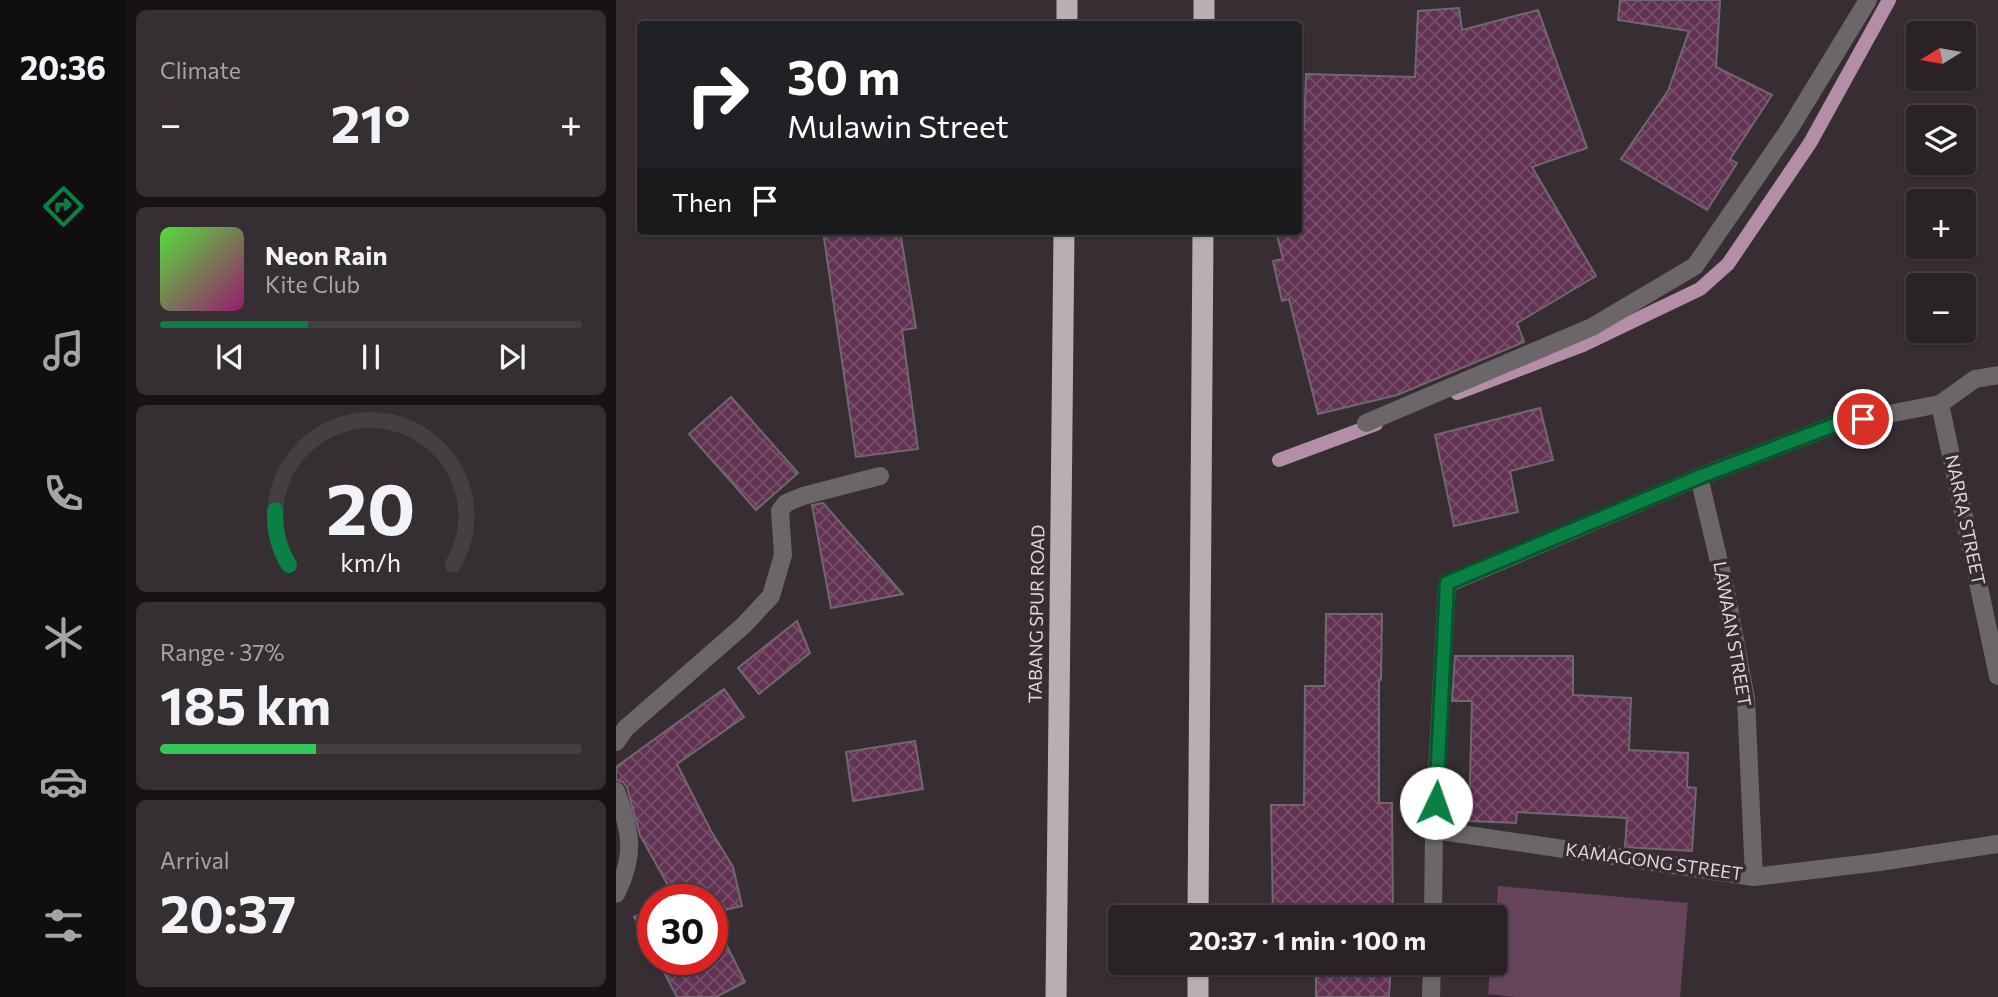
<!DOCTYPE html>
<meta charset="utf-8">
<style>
body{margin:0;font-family:Commissioner,sans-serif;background:#352f33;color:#f1f3f6;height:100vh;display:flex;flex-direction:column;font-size:26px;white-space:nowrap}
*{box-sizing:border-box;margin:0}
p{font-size:23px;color:#a5a4a7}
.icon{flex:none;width:38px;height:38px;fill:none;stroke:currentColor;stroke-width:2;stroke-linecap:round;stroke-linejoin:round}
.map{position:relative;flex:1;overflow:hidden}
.details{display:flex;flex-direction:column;gap:10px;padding:10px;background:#171315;width:490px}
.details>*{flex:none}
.banner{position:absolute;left:21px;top:21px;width:665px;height:214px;border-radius:7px;box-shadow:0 2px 5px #0004,0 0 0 2px #453f44;background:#202124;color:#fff;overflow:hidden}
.needle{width:46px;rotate:259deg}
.controls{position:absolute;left:1290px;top:21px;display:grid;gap:14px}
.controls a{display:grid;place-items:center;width:70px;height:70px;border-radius:7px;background:#292227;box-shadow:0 2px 5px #0004,0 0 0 2px #453f44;font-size:35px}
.speed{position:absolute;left:21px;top:884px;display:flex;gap:14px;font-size:35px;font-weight:700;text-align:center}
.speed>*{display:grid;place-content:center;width:91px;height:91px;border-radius:50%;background:#292227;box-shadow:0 2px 5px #0004,0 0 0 2px #453f44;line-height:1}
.speed .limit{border:10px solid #d22;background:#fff;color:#111}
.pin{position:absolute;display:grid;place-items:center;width:60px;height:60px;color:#fff;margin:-30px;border:4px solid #fff;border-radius:50%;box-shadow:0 2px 7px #0007}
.me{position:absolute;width:77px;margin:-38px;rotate:3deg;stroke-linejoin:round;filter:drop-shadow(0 0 5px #0008)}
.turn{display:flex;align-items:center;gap:24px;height:147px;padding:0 35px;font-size:32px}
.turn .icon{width:91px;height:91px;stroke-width:2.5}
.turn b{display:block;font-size:49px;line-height:60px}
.then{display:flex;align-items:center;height:66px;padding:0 35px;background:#0003;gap:14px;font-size:26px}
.big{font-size:52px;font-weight:700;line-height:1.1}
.details .widget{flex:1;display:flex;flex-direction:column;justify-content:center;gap:10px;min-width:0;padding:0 24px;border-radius:10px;background:#352f33}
.details .dial{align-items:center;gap:0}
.dial svg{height:182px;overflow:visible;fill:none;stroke:#453f44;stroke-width:7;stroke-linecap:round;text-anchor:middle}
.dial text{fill:#f1f3f6;stroke:none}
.song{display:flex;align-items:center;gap:21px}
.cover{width:84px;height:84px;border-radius:10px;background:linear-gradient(135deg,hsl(110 70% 55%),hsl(320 70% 35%))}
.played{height:7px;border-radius:4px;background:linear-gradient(90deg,#0b8043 35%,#453f44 35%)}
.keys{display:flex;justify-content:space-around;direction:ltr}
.heat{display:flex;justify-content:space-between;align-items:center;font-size:38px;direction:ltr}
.charge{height:10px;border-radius:5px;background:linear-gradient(90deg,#34c759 37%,#453f44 0)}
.trip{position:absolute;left:492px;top:905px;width:399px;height:70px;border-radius:7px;background:#292227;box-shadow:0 2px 5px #0004,0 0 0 2px #453f44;font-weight:700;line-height:70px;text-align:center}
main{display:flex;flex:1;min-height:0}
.tab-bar{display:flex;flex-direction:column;width:126px;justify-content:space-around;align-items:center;background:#100e10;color:#a5a4a7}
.tab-bar .icon{width:49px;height:49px}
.tab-bar .current{color:#0b8043}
.tab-bar b{font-size:32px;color:#f1f3f6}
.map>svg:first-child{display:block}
</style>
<main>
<nav class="tab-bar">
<b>20:36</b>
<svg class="icon current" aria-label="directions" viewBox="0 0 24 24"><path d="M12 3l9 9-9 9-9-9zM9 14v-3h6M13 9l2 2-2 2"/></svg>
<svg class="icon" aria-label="music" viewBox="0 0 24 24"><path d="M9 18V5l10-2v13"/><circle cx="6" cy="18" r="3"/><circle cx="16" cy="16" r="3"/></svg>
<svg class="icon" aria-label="phone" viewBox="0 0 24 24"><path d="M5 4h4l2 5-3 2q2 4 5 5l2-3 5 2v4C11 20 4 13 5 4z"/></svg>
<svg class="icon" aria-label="climate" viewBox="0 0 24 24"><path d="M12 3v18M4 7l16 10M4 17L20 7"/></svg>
<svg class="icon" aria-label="car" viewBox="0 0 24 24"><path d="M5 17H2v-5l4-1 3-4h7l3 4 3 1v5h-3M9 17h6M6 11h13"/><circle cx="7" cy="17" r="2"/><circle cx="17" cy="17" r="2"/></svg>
<svg class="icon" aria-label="filters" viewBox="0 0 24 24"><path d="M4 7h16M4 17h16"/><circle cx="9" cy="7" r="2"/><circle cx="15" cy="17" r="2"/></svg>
</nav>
<section class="details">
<div class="widget"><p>Climate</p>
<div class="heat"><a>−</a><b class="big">21°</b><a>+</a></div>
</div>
<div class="widget">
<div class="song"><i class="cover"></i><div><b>Neon Rain</b><p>Kite Club</p></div></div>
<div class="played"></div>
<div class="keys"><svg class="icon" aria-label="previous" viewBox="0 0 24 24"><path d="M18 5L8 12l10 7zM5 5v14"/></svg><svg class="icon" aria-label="pause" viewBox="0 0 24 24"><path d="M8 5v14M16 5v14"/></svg><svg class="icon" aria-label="next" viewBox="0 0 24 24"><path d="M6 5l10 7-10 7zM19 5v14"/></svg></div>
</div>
<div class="widget dial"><svg viewBox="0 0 100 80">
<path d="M14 69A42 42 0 1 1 86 69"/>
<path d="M14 69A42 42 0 0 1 8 45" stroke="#0b8043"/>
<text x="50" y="56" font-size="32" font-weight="700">20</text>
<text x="50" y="72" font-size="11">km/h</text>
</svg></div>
<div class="widget"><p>Range · 37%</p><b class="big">185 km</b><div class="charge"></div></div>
<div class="widget"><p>Arrival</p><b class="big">20:37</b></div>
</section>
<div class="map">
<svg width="1382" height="997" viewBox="0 0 1382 997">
<defs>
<pattern id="building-cross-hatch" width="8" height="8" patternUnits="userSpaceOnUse" patternTransform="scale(1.75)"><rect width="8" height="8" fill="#623253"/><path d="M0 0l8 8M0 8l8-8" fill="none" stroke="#784f6b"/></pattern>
</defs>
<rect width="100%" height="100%" fill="#372e34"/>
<path fill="#66445a" d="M 882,886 L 1072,903 L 1064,997 L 900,997 L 872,994 L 875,963 L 878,962 Z"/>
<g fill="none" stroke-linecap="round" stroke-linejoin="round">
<g stroke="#b48da6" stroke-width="14">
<path d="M 841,393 L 967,345 L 1084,289 L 1112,264 L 1194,143 L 1273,0"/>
<path d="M 663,460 L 760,424"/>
</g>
</g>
<g fill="url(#building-cross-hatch)" stroke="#72676e" stroke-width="2">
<path d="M 1004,0 L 1104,0 L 1100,67 L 1156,95 L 1114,159 L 1121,163 L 1091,210 L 1005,159 L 1052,91 L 1073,31 L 1002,20 Z"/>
<path d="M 843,8 L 846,30 L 922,10 L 971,148 L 916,167 L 980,276 L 901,323 L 908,342 L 781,395 L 702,414 L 673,299 L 666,301 L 657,261 L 667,259 L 660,231 L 682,231 L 682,131 L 688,130 L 690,74 L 799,77 L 802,11 Z"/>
<path d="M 207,231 L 284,231 L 300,328 L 286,330 L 302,449 L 240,457 Z"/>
<path d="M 115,397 L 182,473 L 140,510 L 73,434 Z"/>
<path d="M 924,408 L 937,460 L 894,471 L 902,512 L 838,526 L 819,435 Z"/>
<path d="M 207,503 L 287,594 L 215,608 L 196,505 Z"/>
<path d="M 710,614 L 766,614 L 765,680 L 763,680 L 763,803 L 776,803 L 777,917 L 657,917 L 655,805 L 688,805 L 689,686 L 709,686 Z"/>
<path d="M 181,621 L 194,653 L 143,694 L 122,668 Z"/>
<path d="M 839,656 L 957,656 L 957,695 L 1015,698 L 1013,750 L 1072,753 L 1071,787 L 1080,788 L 1076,851 L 1009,847 L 1011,818 L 901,812 L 900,823 L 853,821 L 856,701 L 836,701 Z"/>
<path d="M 108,689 L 128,717 L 61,764 L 95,831 L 117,867 L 126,906 L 96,913 L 96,900 L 51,900 L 58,896 L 24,835 L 11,787 L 7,782 L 0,780 L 0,767 Z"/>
<path d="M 299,741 L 307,789 L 237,801 L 230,752 Z"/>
<path d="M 37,907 L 37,952 L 18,917 Z"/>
<path d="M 96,916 L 129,982 L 100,997 L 61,997 L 41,959 L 96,959 Z"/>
<path d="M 693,962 L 775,962 L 773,997 L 700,997 L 700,973 L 692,973 Z"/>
</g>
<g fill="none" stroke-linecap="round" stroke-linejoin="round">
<g stroke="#6b6669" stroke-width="18">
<path d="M 1324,404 L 1382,676"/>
<path d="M 750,423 L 976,327 L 1079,266 L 1174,128 L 1252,0"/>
<path d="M 1083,477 L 1109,587 L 1130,699 L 1138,877"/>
<path d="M 0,742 L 10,728 L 128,625 L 155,596 L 167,555 L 164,511 L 170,503 L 187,496 L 264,476"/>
<path d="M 0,791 C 15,831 20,855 0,894"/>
<path d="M 818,830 L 1138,877 L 1263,862 L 1382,844"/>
<path d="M 817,917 L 818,830 L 831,584 L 1083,477 L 1221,424 L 1324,404 L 1359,379 L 1382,375"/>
<path d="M 815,997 L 816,962"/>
</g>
<g stroke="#baaeb5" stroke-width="21">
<path d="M 451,24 L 451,0"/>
<path d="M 588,24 L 588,0"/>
<path d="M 582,917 L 587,231"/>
<path d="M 440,997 L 448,231"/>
<path d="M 582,997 L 582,962"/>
</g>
</g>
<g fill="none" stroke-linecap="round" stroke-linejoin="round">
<defs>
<path id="route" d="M 820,803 L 831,583 L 1083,477 L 1221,424 L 1247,419"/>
</defs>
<use href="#route" stroke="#07532c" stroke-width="18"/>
<use href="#route" stroke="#0b8043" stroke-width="12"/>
</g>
<g text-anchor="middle" stroke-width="7" stroke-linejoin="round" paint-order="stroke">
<g font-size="18" fill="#ddd7da" stroke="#372e34">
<text transform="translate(1349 520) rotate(78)" y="6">NARRA STREET</text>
<text transform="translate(421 614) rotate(-89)" y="6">TABANG SPUR ROAD</text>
<text transform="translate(1116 634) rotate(80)" y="6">LAWAAN STREET</text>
<text transform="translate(1038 862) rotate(8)" y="6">KAMAGONG STREET</text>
</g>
</g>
</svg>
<div class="controls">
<a><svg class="needle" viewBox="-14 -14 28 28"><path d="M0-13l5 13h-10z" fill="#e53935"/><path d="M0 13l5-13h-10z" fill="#a5a4a7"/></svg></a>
<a><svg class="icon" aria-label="layers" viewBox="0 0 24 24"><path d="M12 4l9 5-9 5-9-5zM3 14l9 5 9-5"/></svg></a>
<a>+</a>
<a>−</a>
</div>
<div class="speed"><div class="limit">30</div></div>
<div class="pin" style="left:1247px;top:419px;background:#d93025"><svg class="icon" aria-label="arrive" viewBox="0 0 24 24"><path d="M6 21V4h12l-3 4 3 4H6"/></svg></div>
<svg class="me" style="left:820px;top:803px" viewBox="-20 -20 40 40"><circle r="19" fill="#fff"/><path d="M0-13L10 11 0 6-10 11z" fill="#0b8043"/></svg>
<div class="trip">20:37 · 1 min · 100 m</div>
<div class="banner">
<div class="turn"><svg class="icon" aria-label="right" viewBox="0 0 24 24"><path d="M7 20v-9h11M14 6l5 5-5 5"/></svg><div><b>30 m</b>Mulawin Street</div></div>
<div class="then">Then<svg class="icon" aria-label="arrive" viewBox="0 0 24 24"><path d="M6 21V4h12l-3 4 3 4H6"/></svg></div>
</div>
</div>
</main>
